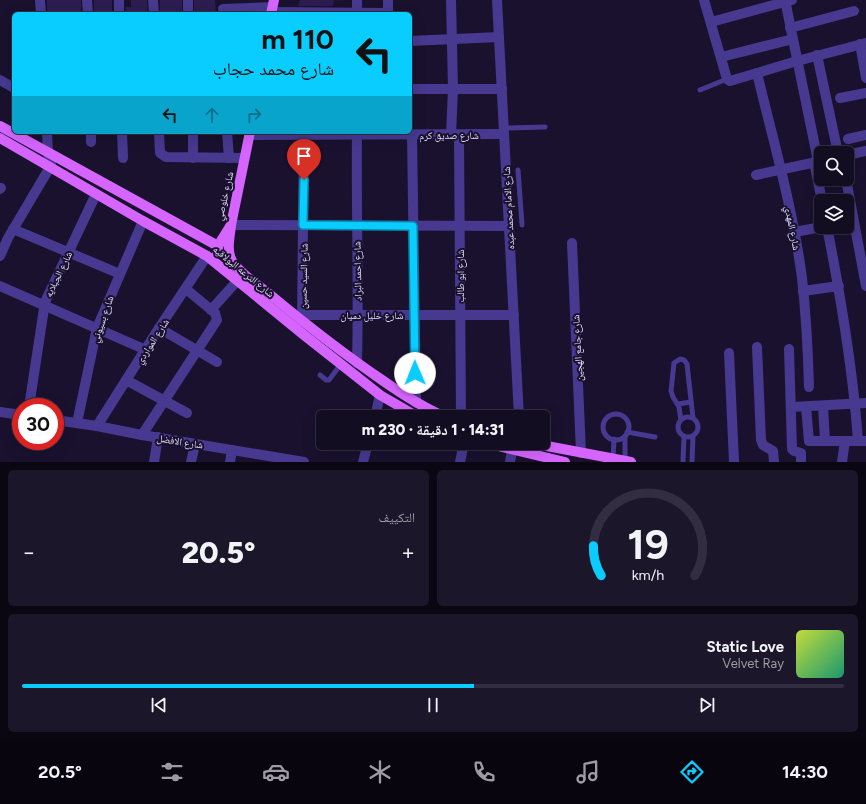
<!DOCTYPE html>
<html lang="ar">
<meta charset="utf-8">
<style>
body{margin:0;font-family:Figtree,"Noto Naskh Arabic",sans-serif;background:#1c162a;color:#f1f3f6;direction:rtl;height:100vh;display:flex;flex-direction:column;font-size:15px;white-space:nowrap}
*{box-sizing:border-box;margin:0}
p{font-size:13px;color:#9d9ca5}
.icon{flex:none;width:22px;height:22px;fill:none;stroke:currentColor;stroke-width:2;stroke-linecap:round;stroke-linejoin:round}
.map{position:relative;height:462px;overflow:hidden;direction:ltr}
.drawer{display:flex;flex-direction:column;gap:8px;padding:8px;background:#0a0713;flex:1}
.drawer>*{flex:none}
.banner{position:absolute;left:12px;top:12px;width:400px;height:122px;border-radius:6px;box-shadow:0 4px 16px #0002,0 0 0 1px #322d40;direction:rtl;background:#0acdff;color:#111;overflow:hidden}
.controls{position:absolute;left:814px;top:146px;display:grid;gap:8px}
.controls a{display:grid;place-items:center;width:40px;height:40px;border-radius:6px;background:#130d22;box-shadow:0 4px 16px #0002,0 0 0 1px #322d40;font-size:20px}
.speed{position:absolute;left:12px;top:398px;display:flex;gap:8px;font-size:20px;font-weight:700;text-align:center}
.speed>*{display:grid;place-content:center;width:52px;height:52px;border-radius:50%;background:#130d22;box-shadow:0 4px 16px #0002,0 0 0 1px #322d40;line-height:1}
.speed .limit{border:6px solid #d22;background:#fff;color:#111}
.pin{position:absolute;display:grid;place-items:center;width:34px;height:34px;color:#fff;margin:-41px -17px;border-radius:50% 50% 50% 0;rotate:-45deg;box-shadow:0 0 4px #0007}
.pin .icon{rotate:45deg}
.me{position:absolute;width:44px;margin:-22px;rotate:359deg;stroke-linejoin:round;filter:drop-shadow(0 0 3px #0008)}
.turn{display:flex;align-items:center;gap:14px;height:84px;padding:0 12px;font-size:18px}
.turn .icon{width:52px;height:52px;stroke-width:2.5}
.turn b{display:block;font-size:28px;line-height:34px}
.lanes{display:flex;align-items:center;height:38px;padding:0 12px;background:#0003;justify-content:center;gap:20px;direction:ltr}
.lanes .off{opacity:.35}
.big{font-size:30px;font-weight:800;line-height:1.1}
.drawer .card{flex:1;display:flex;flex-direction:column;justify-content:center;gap:6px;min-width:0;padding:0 14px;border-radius:6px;background:#1c162a}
.drawer .dial{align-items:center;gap:0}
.dial svg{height:104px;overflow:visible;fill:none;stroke:#322d40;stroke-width:7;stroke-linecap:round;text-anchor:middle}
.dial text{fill:#f1f3f6;stroke:none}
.song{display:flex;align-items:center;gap:12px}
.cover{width:48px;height:48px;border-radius:6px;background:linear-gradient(135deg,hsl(70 70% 55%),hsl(160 70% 35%))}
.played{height:4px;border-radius:2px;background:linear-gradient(90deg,#0acdff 55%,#322d40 55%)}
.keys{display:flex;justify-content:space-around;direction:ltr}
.heat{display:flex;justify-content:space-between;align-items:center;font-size:22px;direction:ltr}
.drawer .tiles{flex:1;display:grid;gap:8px;grid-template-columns:1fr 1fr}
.card:last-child{grid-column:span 2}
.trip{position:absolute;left:316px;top:410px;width:234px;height:40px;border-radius:6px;background:#130d22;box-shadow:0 4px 16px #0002,0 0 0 1px #322d40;font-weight:800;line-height:40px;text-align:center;direction:rtl}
.menu{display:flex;height:64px;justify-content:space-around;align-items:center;background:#08050e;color:#9d9ca5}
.menu .icon{width:28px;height:28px}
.menu .current{color:#0acdff}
.menu b{font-size:18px;color:#f1f3f6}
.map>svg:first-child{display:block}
</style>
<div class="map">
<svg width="866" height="462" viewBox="0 0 866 462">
<rect width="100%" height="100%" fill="#19112e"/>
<g fill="#2c1c50">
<rect x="47" y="0" width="34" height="14"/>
<rect x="94" y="0" width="18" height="14"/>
<path d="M 131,0 L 147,0 L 147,14 L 126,14 L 126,7 L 131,7 Z"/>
<rect x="160" y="0" width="22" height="14"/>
<path d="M 194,0 L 215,0 L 216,14 L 194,14 Z"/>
<path d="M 300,0 L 334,0 L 333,6 L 298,6 Z"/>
</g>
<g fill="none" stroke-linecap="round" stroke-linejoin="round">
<g stroke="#46398f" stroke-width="5">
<path d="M 700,90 L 727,79"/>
<path d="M 504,128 L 545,127"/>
<path d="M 518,170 L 522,225"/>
<path d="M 320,375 L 326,380 L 329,380 L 341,364"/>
<path d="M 678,404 L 691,402"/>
<circle cx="616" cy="427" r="13"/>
<circle cx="688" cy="427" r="10"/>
<path d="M 681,420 L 679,407 L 673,397 L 671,391 L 674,363 L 680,359 L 684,360 L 687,364 L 693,418"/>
<path d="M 627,432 L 655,437"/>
<path d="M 613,459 L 614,439"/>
<path d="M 625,461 L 625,436"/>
<path d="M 683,462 L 684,436"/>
<path d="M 692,462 L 693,436"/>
</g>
<g stroke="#46398f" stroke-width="10">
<path d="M 40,0 L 41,14"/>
<path d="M 87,0 L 88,14"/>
<path d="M 119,0 L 119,14"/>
<path d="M 153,0 L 154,14"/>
<path d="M 188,0 L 188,14"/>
<path d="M 388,0 L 388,14"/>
<path d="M 451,0 L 453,89 L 451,135"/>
<path d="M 497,0 L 519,417"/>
<path d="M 704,0 L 727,79 L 730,81 L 797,61 L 866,43"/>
<path d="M 785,0 L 818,161"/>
<path d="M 223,9 L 272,7"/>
<path d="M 272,12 L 388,13"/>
<path d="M 357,14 L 357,0"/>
<path d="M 711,22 L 792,0"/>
<path d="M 790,28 L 854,11"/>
<path d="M 410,41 L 499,37"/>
<path d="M 860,44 L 866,78"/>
<path d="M 817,55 L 838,153"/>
<path d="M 721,57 L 793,39"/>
<path d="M 757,73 C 773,140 793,209 802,278 C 806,314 808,351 809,387"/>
<path d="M 0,80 L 14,88"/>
<path d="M 410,89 L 502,89"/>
<path d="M 840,98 L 866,93"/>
<path d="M 91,132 L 91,142"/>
<path d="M 122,132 L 123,158"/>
<path d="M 159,132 L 160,153 L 166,157 L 244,158"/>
<path d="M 193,132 L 193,158"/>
<path d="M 227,132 L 229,158"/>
<path d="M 249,135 L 504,134"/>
<path d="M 412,135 L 416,403"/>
<path d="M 459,135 L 461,417"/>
<path d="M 848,139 L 866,135"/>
<path d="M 847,155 L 866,151"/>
<path d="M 814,162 L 822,201"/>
<path d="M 756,175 L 821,161"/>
<path d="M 846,179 L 866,286"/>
<path d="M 0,189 L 1,188"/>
<path d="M 231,225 L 509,226"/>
<path d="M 827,227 C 841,298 853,369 858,441"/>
<path d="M 13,229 L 120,274"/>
<path d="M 794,232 L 822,227"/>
<path d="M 572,243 L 581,453"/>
<path d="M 0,256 L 8,238 L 50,167 L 51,163 L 48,154 L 47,132"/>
<path d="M 0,286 L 146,350"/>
<path d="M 803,291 L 839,286"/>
<path d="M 211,310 L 237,281"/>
<path d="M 302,315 L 514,315"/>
<path d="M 302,321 L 304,135"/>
<path d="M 159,328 L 217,362"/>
<path d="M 757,347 L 761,440 L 763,445 L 773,451 L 774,462"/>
<path d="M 789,349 L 792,449 L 794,451 L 801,453 L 801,462"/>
<path d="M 729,353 L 734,462"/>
<path d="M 357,363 C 359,286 356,209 357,132"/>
<path d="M 126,380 L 187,413"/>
<path d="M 823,406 L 825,441"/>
<path d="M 29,407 L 45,302 L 96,194"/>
<path d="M 791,407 L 866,403"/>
<path d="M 806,407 L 809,441 L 866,441"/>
<path d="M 0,412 L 21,415"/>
<path d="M 375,417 L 380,395"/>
<path d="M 55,420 L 97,426 L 142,435 L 304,462"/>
<path d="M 77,423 L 97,328 L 143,221"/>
<path d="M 97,426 L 159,328 L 207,256"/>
<path d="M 142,435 L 217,320 L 215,313 L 186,289"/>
<path d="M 154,462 L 158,437"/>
<path d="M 191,462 L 195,444"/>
<path d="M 230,462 L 232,450"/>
<path d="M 363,462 L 368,443"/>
<path d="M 460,462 L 464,443"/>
<path d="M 510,462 L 512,450"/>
<path d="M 842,462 L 845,441"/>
</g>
<g stroke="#d665ff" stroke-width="10">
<path d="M 271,14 L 274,0"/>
<path d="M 0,126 L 218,246"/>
<path d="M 0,138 L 143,221 L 207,256 L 304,335 L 380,395 L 418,417"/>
<path d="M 231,225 C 230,237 226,250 232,261 C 240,274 261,287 273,297 C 308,326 344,354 382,380 C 402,394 422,407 445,417"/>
<path d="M 217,253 L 218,246 L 231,225 L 250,132"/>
<path d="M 486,443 L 565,462"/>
<path d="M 531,443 L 631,462"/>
</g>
</g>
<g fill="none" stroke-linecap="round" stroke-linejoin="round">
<defs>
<path id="route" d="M 304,180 L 303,225 L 413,226 L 415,373"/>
</defs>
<use href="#route" stroke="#0685a6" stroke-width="10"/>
<use href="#route" stroke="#0acdff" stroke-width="7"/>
</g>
<g text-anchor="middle" stroke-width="4" stroke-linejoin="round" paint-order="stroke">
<g font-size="10" fill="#e5deff" stroke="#19112e">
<text x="449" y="139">شارع صديق كرم</text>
<text transform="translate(224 196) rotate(-77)" y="4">شارع خلوصي</text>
<text transform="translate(508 208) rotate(-93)" y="4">شارع الامام محمد عبده</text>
<text transform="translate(793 228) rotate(79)" y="4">شارع المهدي</text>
<text transform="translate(244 271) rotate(39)" y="4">شارع الترعه البولاقيه</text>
<text transform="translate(357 271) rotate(-91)" y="4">شارع احمد البراد</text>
<text transform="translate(58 274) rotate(-64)" y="4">شارع الجبلايه</text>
<text transform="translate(303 276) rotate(-89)" y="4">شارع السيد حسين</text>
<text transform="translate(460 276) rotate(-90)" y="4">شارع ابو طالب</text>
<text x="372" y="319">شارع خليل دميان</text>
<text transform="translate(102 319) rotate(-71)" y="4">شارع بسيوني</text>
<text transform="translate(152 341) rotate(-57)" y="4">شارع المواردي</text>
<text transform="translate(577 348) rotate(-93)" y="4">شارع جامع الهجين</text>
<text transform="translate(180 441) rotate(9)" y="4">شارع الافضل</text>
</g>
</g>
</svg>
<div class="controls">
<a><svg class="icon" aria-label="search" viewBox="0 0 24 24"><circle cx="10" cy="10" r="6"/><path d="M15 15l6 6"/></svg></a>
<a><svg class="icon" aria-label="layers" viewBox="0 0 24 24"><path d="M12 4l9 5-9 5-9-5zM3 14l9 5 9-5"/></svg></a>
</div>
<div class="speed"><div class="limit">30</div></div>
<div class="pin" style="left:304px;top:180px;background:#d93025"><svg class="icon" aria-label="arrive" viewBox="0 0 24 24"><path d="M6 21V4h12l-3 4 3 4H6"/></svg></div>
<svg class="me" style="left:415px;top:373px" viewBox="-20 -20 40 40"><circle r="19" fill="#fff"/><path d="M0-13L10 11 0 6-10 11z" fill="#0acdff"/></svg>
<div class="trip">14:31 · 1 دقيقة · 230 m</div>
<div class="banner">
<div class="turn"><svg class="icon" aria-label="left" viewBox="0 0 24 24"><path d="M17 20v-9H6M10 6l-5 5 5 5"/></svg><div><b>110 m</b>شارع محمد حجاب</div></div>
<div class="lanes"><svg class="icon" aria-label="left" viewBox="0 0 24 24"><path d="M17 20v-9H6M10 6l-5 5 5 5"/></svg><svg class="icon off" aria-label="ahead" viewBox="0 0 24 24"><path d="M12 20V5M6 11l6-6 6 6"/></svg><svg class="icon off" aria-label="right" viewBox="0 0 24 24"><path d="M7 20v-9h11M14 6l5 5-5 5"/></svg></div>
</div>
</div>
<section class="drawer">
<div class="tiles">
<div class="card dial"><svg viewBox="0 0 100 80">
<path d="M14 69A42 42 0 1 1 86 69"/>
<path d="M14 69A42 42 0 0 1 8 46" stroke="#0acdff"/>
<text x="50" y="56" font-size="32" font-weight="700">19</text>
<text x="50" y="72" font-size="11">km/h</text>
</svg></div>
<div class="card"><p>التكييف</p>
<div class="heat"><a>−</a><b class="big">20.5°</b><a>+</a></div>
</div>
<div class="card">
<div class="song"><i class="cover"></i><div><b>Static Love</b><p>Velvet Ray</p></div></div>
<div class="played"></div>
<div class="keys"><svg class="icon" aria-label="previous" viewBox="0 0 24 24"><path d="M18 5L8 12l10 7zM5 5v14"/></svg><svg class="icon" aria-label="pause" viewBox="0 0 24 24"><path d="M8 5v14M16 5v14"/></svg><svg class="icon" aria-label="next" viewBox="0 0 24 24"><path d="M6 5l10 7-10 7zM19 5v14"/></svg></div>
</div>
</div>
</section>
<nav class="menu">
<b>14:30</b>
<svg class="icon current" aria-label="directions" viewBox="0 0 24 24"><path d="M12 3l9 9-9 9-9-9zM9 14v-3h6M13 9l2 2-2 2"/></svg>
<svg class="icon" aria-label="music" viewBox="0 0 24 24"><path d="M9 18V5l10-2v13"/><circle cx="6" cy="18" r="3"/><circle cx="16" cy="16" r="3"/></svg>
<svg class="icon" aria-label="phone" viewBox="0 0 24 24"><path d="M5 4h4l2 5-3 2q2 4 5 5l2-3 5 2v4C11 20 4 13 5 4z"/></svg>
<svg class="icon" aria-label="climate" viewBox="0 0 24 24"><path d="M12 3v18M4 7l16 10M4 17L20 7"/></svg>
<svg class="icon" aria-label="car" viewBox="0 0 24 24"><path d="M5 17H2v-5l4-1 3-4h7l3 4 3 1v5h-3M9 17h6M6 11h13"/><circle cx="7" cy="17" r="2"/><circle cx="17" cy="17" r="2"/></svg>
<svg class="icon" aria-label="filters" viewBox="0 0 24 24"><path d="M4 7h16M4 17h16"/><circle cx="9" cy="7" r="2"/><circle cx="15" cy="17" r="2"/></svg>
<b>20.5°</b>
</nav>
